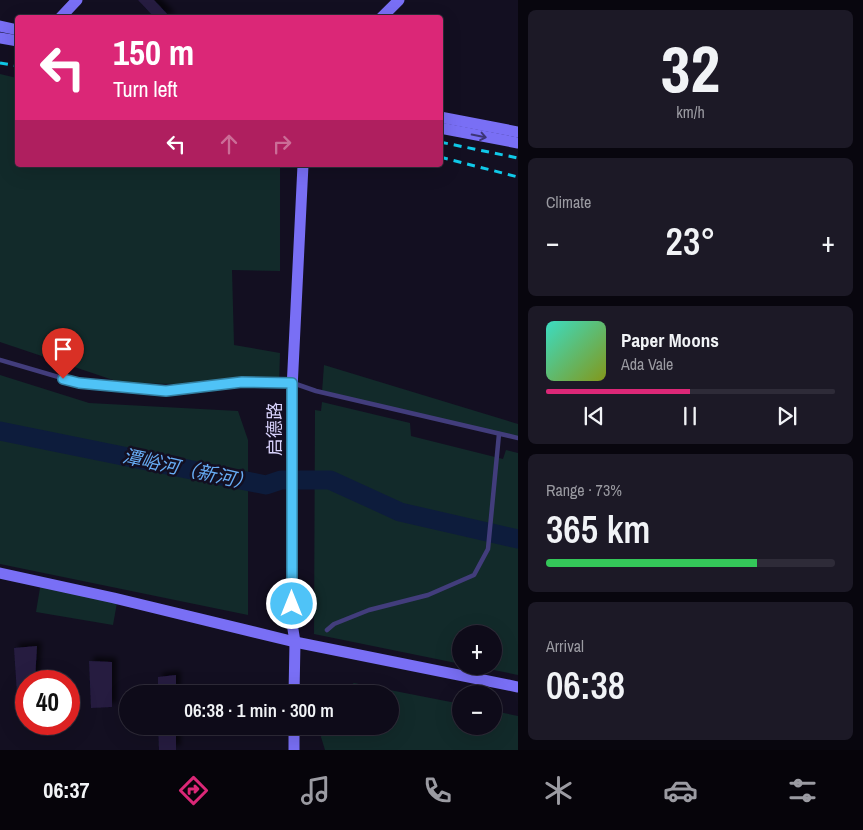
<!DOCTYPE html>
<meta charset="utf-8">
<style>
body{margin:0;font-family:"Archivo Narrow","Noto Sans SC",sans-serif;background:#1c1926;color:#f1f3f6;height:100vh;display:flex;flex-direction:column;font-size:19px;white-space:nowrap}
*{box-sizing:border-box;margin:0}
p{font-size:16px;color:#9b9ba2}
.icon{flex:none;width:28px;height:28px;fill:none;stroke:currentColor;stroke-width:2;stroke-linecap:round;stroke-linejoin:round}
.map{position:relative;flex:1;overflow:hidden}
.details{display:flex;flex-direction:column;gap:10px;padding:10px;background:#08060e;width:345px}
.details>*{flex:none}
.top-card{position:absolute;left:15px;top:15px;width:428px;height:152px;border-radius:5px;box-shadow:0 5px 20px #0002,0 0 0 1px #2e2b38;background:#db2777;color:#fff;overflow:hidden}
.tools{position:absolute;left:452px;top:625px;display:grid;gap:10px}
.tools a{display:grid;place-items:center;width:50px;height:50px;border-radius:50%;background:#0e0b19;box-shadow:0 5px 20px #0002,0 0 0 1px #2e2b38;font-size:25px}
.speed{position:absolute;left:15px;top:670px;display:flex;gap:10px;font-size:25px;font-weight:700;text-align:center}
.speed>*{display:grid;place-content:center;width:65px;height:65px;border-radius:50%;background:#0e0b19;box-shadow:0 5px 20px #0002,0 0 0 1px #2e2b38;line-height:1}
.speed .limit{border:8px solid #d22;background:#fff;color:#111}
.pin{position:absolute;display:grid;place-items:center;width:42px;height:42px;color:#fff;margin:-51px -21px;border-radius:50% 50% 50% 0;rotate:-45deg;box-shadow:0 0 5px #0007}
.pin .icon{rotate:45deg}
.me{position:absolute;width:55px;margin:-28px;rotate:0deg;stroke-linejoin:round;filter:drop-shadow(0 0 4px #0008)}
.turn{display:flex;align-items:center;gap:18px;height:105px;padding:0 15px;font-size:22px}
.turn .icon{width:65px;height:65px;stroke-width:2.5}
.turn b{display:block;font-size:35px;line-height:42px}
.lanes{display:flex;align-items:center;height:48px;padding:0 15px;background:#0003;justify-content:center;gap:25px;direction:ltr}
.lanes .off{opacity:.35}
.big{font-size:38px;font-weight:600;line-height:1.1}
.details .widget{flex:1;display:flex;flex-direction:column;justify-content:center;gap:8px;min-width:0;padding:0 18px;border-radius:8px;background:#1c1926}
.details .dial{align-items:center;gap:0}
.dial b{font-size:65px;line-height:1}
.song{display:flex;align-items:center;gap:15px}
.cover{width:60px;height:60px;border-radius:8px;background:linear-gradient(135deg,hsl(170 70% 55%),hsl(70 70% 35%))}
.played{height:5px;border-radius:2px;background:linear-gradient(90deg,#db2777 50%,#2e2b38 50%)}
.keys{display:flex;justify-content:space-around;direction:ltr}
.heat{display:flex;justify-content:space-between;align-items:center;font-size:28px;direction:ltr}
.charge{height:8px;border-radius:4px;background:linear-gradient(90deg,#34c759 73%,#2e2b38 0)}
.trip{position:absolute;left:119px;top:685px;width:280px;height:50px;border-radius:25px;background:#0e0b19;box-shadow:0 5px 20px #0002,0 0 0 1px #2e2b38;font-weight:600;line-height:50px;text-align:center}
.tabs{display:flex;height:80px;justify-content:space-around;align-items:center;background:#06040a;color:#9b9ba2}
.tabs .icon{width:35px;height:35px}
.tabs .current{color:#db2777}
.tabs b{font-size:22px;color:#f1f3f6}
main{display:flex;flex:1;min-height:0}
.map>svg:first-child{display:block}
</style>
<main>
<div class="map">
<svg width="518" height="750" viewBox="0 0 518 750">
<defs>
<filter id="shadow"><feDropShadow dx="4.5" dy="-4.5" stdDeviation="2.5" flood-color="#0009"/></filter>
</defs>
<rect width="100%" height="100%" fill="#130f21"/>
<g fill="#122a2a">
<path d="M 0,74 L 17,78 L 18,165 L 280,165 L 280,271 L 232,270 L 234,345 L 280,353 L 279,386 L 122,383 L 0,342 Z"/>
<path d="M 324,365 L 518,424 L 518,439 L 322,392 Z"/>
<path d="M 0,375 L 89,403 L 238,411 L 248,440 L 248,615 L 0,564 Z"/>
<path d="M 322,402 L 410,423 L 411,436 L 503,459 L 506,450 L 518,453 L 518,675 L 474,666 L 494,666 L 494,634 L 461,634 L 461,664 L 314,634 L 315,410 L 321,411 Z"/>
<path d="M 41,582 L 118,597 L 113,625 L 36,612 Z"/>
<path d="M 354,683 L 461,704 L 461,726 L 494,726 L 494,711 L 518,716 L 518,750 L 325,750 L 321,737 L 323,726 L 390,726 L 390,694 L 349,694 L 351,685 Z"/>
</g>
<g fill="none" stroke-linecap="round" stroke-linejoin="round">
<path stroke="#0d1c3c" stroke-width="19" d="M 0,431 L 266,485 L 281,480 L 330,480 L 400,512 L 518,539"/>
</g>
<g fill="#251c40" filter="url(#shadow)">
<path d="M 138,0 L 154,0 L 171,18 L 155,18 Z"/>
<path d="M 37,646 L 35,681 L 26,681 L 26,694 L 17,694 L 14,648 Z"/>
<path d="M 89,661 L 112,662 L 112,707 L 91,708 Z"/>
<path d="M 176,675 L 176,694 L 158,694 L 158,677 Z"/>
<path d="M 158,726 L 176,726 L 176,750 L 159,750 Z"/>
</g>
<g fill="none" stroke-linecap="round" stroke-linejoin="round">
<g stroke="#423d7c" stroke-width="4.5">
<path d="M 0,360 L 79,383 L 166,391 L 242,382 L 293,383 L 316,391 L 518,438"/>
<path d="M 327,630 L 334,624 L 369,610 L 428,595 L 474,575 L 488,549 L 499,434"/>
</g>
<g stroke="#796ff5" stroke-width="11">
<path d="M 60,18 L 77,0"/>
<path d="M 381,18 L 399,0"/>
<path d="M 0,26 L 18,30"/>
<path d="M 0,38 L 18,41"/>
<path d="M 440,117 L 518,132"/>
<path d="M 440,128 L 518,143"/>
<path d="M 0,573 L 114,598 L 295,642 L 518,687"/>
<path d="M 294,694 L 295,642 L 292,623 L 292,389 L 303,165"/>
<path d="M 294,750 L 294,726"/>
</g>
<g stroke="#10c9e9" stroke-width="3" stroke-dasharray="8 6" stroke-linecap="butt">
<path d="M 0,63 L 18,66"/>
<path d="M 440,142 L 518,158"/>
<path d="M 440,157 L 518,177"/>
</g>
</g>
<defs><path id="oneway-shaft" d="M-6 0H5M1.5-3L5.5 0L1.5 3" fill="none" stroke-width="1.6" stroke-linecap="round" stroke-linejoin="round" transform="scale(1.25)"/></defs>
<use stroke="#3c3576" href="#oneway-shaft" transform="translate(479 136) rotate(11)"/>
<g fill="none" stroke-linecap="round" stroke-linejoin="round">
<defs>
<path id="route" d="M 63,379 L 79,383 L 166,391 L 242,382 L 292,383 L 292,604"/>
</defs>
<use href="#route" stroke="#337fa1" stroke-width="12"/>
<use href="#route" stroke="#4fc3f7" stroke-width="9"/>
</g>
<g text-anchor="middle" stroke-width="5" stroke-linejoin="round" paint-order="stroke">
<g font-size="18" fill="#d8d2fc" stroke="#130f21">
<text transform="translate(275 429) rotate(-90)" y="6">启德路</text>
</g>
<g font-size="19" font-style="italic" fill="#67acf4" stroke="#130f21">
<text transform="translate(188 469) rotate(12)" y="7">潭峪河（新河）</text>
</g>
</g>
</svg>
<div class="tools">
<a>+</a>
<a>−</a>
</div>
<div class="speed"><div class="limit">40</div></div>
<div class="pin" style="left:63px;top:379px;background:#d93025"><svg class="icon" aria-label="arrive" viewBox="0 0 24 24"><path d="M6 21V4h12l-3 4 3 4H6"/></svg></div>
<svg class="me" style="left:292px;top:604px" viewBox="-20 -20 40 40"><circle r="17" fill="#4fc3f7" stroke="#fff" stroke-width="3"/><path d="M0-11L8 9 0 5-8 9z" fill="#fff"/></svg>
<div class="trip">06:38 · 1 min · 300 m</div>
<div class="top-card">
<div class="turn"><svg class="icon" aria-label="left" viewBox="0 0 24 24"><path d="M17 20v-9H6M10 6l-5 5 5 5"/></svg><div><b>150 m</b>Turn left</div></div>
<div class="lanes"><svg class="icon" aria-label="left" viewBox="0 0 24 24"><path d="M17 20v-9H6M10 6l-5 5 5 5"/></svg><svg class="icon off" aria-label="ahead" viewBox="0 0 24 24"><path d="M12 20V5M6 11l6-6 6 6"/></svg><svg class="icon off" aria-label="right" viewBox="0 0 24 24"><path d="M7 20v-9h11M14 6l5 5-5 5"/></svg></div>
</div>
</div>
<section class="details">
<div class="widget dial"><b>32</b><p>km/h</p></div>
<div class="widget"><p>Climate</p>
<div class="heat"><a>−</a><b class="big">23°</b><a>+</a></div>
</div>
<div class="widget">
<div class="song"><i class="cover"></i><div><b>Paper Moons</b><p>Ada Vale</p></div></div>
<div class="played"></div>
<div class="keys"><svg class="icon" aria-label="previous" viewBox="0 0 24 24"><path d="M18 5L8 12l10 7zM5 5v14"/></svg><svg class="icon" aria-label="pause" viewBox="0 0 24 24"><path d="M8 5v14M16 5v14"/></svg><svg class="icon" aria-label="next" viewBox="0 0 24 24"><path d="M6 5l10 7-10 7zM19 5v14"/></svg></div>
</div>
<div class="widget"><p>Range · 73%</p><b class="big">365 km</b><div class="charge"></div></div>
<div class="widget"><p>Arrival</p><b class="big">06:38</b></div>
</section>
</main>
<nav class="tabs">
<b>06:37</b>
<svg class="icon current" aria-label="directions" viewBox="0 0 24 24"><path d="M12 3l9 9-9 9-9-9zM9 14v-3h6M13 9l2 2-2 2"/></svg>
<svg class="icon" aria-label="music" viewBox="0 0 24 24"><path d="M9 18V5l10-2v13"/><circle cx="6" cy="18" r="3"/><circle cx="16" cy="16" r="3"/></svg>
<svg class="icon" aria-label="phone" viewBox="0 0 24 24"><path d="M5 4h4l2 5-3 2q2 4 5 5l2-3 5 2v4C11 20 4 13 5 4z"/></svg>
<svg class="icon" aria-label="climate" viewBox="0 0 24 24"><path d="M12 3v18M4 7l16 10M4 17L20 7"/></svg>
<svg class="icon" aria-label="car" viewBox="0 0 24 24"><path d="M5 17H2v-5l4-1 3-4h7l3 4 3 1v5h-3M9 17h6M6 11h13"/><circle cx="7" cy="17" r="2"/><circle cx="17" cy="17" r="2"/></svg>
<svg class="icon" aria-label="filters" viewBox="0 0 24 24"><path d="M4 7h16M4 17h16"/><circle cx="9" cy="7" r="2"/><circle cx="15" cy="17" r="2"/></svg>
</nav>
